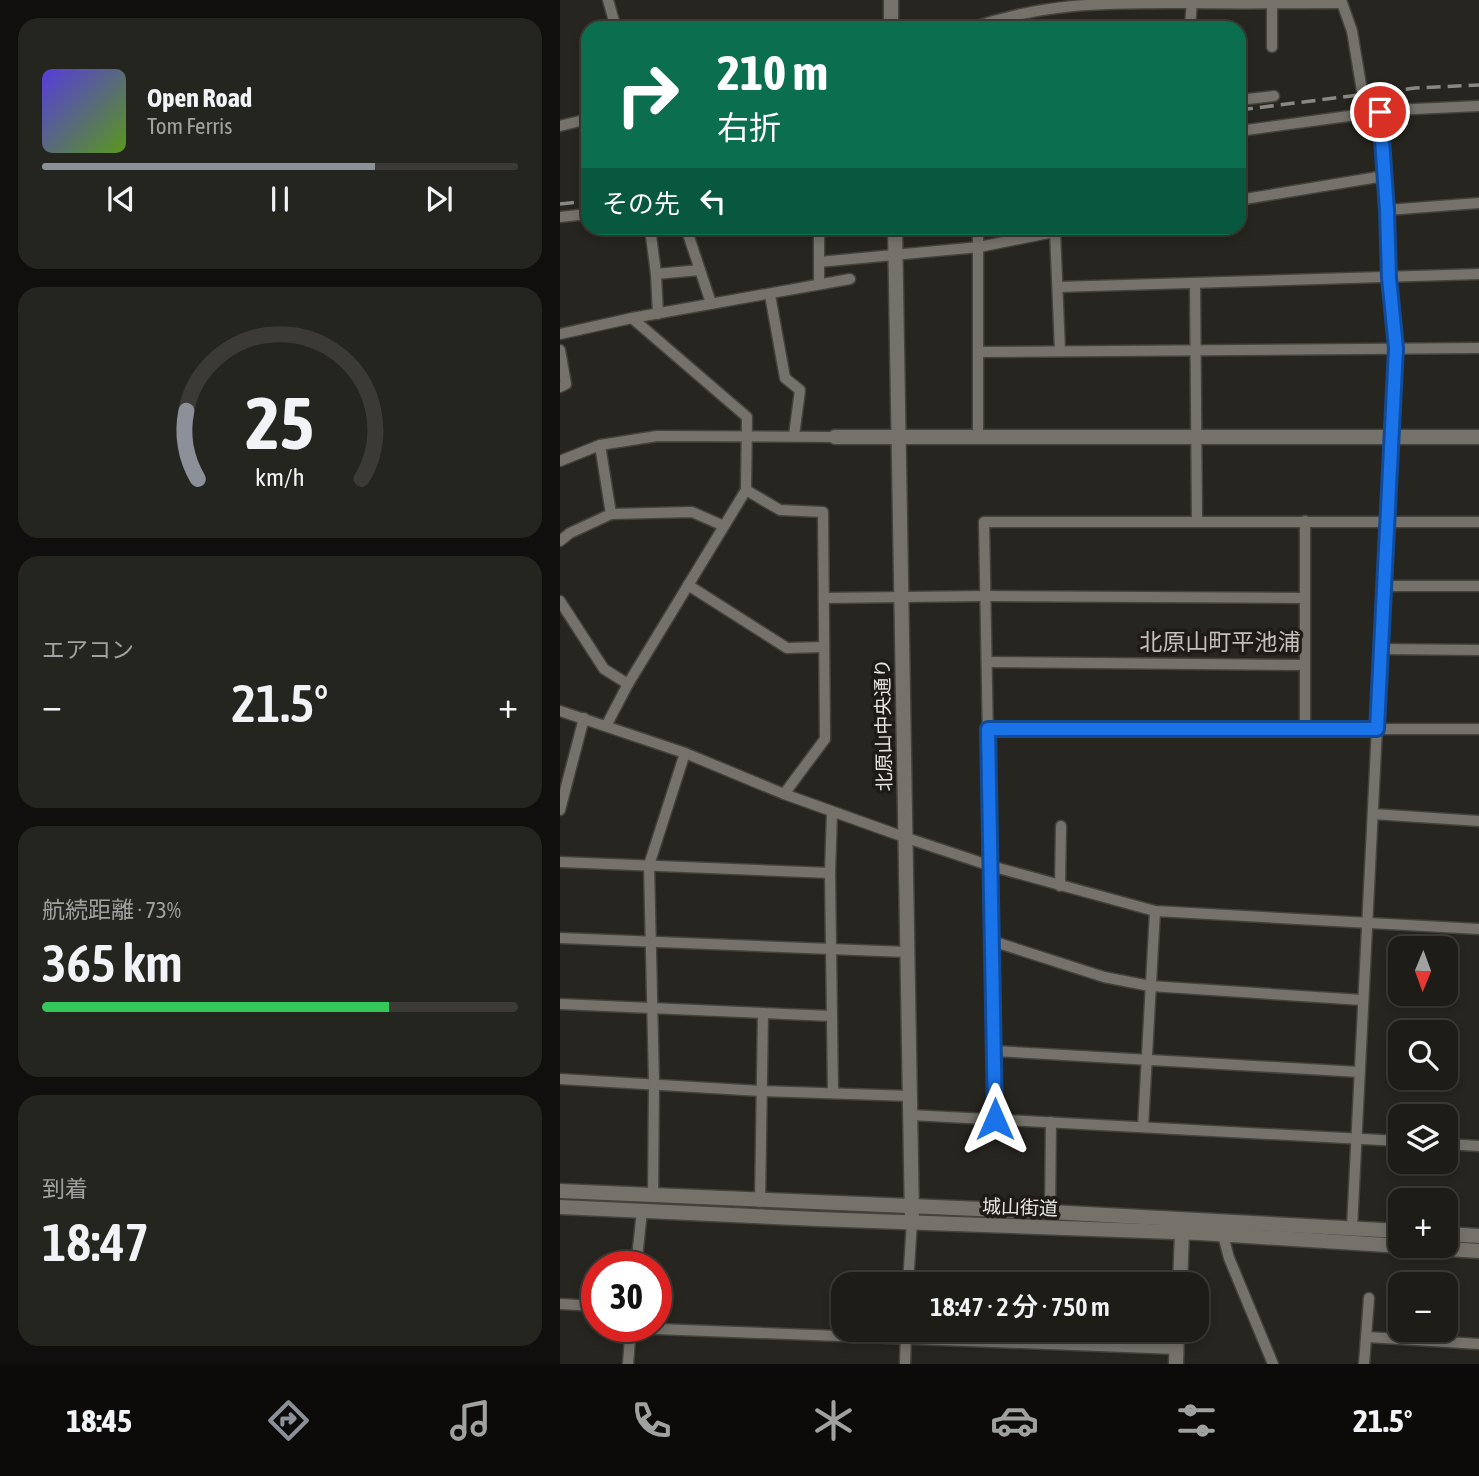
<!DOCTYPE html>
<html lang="ja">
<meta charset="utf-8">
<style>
body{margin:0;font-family:"Asap Condensed","Noto Sans JP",sans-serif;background:#252520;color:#f1f3f6;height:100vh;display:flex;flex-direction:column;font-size:26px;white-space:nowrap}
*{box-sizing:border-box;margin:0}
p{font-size:23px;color:#a0a1a1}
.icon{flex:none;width:38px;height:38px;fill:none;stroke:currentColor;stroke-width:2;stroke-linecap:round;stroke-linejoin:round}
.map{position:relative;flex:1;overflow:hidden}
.sheet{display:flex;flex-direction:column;gap:18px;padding:18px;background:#100f0d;width:560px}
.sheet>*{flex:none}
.banner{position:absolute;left:21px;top:21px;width:665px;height:214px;border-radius:21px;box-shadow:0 4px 10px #0003,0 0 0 2px #3b3a36;background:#0b6e4f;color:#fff;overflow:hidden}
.needle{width:46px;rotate:181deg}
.fabs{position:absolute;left:828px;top:936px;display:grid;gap:14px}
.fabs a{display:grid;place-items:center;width:70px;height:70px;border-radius:14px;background:#1d1c17;box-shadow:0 4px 10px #0003,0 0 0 2px #3b3a36;font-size:35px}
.speed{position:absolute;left:21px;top:1251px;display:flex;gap:14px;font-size:35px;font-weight:700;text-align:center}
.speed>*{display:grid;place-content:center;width:91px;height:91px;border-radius:50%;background:#1d1c17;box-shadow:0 4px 10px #0003,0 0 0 2px #3b3a36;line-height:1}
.speed .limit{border:10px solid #d22;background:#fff;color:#111}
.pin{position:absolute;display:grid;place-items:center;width:60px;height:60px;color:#fff;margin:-30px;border:4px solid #fff;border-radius:50%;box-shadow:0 2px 7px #0007}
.me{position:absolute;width:77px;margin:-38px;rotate:0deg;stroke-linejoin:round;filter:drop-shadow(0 0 5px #0008)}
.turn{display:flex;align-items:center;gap:24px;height:147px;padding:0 21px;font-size:32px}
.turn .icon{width:91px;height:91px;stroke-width:2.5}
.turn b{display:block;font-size:49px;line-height:60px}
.then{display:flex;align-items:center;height:66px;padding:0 21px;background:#0003;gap:14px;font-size:26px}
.big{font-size:52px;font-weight:600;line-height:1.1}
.sheet .widget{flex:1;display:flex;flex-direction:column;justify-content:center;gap:10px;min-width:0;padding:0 24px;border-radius:21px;background:#252520}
.sheet .dial{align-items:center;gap:0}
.dial svg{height:182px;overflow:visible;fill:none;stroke:#3b3a36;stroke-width:7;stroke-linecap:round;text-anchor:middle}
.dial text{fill:#f1f3f6;stroke:none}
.song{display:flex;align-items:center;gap:21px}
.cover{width:84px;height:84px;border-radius:10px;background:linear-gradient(135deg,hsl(250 70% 55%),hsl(90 70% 35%))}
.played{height:7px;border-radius:4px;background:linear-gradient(90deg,#8c9099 70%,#3b3a36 70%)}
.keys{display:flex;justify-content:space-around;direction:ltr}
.heat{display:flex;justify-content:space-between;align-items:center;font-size:38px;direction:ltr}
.charge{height:10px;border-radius:5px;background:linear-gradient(90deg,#34c759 73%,#3b3a36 0)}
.trip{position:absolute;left:271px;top:1272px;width:378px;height:70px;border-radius:21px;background:#1d1c17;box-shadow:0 4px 10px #0003,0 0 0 2px #3b3a36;font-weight:600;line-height:70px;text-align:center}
.tabs{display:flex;height:112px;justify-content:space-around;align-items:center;background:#0c0b09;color:#a0a1a1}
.tabs .icon{width:49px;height:49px}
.tabs .active{color:#8c9099}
.tabs b{font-size:32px;color:#f1f3f6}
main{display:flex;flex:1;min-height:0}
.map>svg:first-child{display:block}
</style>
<main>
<section class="sheet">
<div class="widget">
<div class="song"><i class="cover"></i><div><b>Open Road</b><p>Tom Ferris</p></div></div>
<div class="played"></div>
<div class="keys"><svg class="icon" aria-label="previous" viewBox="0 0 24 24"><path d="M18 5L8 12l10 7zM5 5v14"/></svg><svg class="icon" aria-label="pause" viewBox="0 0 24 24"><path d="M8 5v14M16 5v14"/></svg><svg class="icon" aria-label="next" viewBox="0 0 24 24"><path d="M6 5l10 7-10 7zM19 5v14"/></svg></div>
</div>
<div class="widget dial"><svg viewBox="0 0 100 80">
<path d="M14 69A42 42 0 1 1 86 69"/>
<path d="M14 69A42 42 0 0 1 9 39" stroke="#8c9099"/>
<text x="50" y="56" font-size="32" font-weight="700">25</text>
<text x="50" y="72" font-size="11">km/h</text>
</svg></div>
<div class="widget"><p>エアコン</p>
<div class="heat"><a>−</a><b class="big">21.5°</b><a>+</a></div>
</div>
<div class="widget"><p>航続距離 · 73%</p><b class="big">365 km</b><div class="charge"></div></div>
<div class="widget"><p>到着</p><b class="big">18:47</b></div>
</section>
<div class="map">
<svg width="919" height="1364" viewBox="0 0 919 1364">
<rect width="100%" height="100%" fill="#27251f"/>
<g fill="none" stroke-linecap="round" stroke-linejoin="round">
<defs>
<g id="street">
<path d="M 48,0 L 56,28"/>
<path d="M 781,0 L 792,31 L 806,115"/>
<path d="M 411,28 C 490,1 551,3 632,3 C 682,4 732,3 782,3"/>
<path d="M 630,28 L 632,0"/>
<path d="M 712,47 L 712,3"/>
<path d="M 679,100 L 714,96"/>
<path d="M 0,126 L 28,119"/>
<path d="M 679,131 L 833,110 L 919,106"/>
<path d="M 679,200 L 824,176"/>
<path d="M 827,210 L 919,203"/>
<path d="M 0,217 L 28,214"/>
<path d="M 90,228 L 96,274 L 98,314"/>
<path d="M 126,228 L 151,303"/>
<path d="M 259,228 L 259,284"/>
<path d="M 495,231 L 500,351"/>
<path d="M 259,262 L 419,247 L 514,228"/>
<path d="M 96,274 L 140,270"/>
<path d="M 635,283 L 637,521"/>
<path d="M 498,287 L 919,274"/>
<path d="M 210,295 L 225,378 L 240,390 L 234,436"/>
<path d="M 72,318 L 187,417 L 186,490 L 220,510 L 263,512 L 265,739 L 224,794"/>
<path d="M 0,334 L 72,318 L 290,279"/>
<path d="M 0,350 L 6,384 L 0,387"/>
<path d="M 419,352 L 919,348"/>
<path d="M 418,436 L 418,228"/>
<path d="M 40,445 L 51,514"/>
<path d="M 0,461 L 40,445 L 97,436 L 275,437"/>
<path d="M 0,541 L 10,533 L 51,514 L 132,512 L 164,526"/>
<path d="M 128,585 L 227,648 L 264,647"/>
<path d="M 824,586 L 919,586"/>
<path d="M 264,598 L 425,596 L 744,598"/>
<path d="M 0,601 L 44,669 L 68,684"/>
<path d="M 821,649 L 919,650"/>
<path d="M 427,662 L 744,665"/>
<path d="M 0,711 L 125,753 L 224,794 L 344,837 L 431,866 L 595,911 L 919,929"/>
<path d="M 46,726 L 68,684 L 186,490"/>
<path d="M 745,728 L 745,521"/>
<path d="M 428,729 L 919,729"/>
<path d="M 0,810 L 24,718"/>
<path d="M 272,812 L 270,873 L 273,1093"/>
<path d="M 813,814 L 919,821"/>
<path d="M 0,862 L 270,873"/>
<path d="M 500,886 L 501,826"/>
<path d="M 0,938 L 346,952"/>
<path d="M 432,941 L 544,977 L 590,986 L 802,1000"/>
<path d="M 0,1004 L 271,1016"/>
<path d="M 435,1051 L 799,1072"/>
<path d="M 0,1079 L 201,1091 L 350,1096"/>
<path d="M 351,1115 L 840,1141"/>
<path d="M 435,1119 L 424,522 L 919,522"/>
<path d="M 583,1127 L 595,911"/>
<path d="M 886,1144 L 919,1146"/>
<path d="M 93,1197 L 94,1083 L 89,865 L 125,753"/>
<path d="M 200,1202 L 203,1013"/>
<path d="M 490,1212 L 491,1122"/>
<path d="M 792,1228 L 836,348 C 828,270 825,191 820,112"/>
<path d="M 663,1235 L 669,1258 L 713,1364"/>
<path d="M 76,1267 L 82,1211"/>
<path d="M 348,1284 L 352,1221"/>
<path d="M 0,1304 L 37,1306"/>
<path d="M 71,1328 L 616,1349"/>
<path d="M 807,1337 L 919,1344"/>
<path d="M 68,1364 L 71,1326"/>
<path d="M 345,1364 L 346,1330"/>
<path d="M 804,1364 L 809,1298"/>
</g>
<g id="secondary">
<path d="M 331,28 L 331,0"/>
<path d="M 335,228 L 352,1221"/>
<path d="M 275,437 L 919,437"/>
<path d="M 0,1191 L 490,1212 L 840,1231"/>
<path d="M 0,1207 L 257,1219 L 640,1233 L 919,1251"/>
<path d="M 886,1234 L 919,1236"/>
<path d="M 620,1284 L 622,1233"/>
<path d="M 616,1364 L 617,1330"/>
</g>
</defs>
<use href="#street" stroke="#44423d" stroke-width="13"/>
<use href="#secondary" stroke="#44423d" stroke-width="17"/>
<use href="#street" stroke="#75726b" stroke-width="10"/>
<use href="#secondary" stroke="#75726b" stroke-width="14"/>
<g stroke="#8a8883" stroke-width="3.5" stroke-dasharray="14 7" stroke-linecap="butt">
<path d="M 679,110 L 855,88 L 919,85"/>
<path d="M 0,204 L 28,201"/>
</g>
</g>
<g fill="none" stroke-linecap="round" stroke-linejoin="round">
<defs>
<path id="route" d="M 435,1119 L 428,729 L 817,729 L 836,348 L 829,278 L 827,210 L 820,112"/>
</defs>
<use href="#route" stroke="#114b97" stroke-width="18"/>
<use href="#route" stroke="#1a73e8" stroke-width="12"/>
</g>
<g text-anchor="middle" stroke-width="7" stroke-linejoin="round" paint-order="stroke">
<g font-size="19" fill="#e8e6e2" stroke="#1e1b16">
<text transform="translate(323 725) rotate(-91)" y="7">北原山中央通り</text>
<text transform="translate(460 1207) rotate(2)" y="7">城山街道</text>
</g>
<g font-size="23" fill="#c3c0b9" stroke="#1e1b16">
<text x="660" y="650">北原山町平池浦</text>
</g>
</g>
</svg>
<div class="fabs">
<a><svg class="needle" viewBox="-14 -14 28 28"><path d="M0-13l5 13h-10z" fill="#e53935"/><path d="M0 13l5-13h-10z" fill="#a0a1a1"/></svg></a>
<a><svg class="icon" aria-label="search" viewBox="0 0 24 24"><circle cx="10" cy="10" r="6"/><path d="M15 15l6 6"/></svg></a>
<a><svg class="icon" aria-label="layers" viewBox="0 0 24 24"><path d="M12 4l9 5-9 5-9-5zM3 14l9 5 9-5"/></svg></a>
<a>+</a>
<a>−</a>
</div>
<div class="speed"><div class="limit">30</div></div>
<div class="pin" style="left:820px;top:112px;background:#d93025"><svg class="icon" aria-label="arrive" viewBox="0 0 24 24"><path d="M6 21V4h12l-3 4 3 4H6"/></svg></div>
<svg class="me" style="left:435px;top:1119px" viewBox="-20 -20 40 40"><path d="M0-17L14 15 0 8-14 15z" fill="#1a73e8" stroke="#fff" stroke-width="4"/></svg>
<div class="trip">18:47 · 2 分 · 750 m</div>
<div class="banner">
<div class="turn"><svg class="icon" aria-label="right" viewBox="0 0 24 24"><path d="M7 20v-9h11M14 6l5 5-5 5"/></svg><div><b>210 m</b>右折</div></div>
<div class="then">その先<svg class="icon" aria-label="left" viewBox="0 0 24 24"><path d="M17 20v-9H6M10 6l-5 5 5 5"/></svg></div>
</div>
</div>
</main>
<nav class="tabs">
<b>18:45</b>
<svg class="icon active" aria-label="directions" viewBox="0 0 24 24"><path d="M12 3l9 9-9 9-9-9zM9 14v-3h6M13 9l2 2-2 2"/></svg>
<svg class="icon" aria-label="music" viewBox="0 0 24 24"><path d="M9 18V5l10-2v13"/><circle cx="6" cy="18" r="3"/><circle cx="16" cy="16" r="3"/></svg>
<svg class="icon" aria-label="phone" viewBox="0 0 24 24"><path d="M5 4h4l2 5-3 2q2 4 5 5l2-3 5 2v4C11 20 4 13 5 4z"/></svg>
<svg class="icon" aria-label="climate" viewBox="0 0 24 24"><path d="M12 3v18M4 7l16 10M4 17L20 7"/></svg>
<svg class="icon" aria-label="car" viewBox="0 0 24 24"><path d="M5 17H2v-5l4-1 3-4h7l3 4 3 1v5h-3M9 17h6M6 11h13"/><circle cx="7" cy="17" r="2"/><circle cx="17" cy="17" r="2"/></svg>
<svg class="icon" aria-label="filters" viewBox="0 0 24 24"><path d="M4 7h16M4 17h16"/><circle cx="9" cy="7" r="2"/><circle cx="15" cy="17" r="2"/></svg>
<b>21.5°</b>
</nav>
